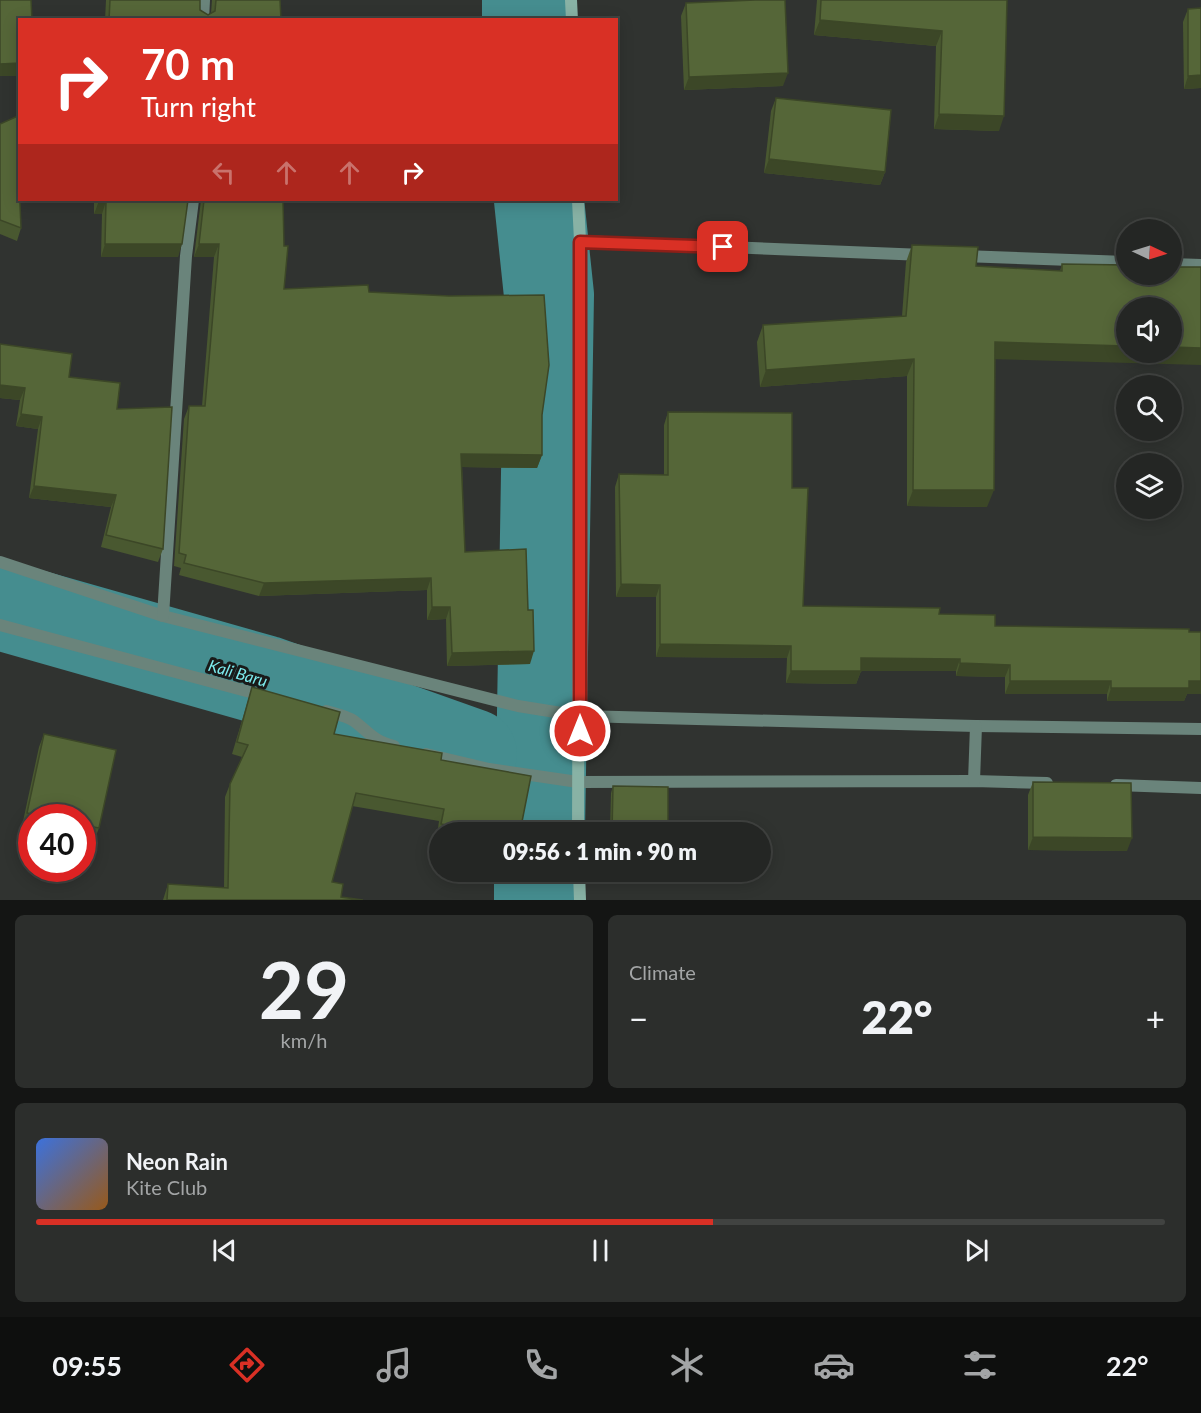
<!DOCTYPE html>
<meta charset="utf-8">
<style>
body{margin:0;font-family:Lato,sans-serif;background:#2c2e2c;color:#f1f3f6;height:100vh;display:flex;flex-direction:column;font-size:22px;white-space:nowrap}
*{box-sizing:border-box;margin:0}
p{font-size:20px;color:#a3a5a6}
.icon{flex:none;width:33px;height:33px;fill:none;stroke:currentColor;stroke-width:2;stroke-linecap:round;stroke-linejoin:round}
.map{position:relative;height:900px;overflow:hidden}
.sheet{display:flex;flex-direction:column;gap:15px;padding:15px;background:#141514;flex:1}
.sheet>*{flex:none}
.guide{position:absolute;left:18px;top:18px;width:600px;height:183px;border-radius:0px;box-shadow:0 3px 15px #0003,0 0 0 2px #414341;background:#d93025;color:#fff;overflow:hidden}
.needle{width:39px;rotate:94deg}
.fabs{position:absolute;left:1116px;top:219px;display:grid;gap:12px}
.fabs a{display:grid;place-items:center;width:66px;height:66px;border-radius:50%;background:#242624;box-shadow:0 3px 15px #0003,0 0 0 2px #414341;font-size:30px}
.speed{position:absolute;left:18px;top:804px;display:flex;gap:12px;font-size:30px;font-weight:700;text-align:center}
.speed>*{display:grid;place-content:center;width:78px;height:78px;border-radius:50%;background:#242624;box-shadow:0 3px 15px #0003,0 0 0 2px #414341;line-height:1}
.speed .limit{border:9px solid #d22;background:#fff;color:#111}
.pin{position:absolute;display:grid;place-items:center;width:51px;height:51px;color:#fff;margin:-26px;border-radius:12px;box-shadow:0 3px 9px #0006}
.me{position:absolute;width:66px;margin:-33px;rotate:0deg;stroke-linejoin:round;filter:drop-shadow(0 0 4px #0008)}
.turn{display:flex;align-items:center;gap:21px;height:126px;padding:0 24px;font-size:27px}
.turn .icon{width:78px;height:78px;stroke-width:2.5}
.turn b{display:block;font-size:42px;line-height:51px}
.lanes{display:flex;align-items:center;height:57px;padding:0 24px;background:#0003;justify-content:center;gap:30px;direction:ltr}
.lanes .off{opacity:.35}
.big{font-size:45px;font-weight:800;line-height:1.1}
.sheet .card{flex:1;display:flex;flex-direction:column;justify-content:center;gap:9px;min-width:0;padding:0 21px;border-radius:9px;background:#2c2e2c}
.sheet .dial{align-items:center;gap:0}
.dial b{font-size:78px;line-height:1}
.song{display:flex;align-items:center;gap:18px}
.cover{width:72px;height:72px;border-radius:9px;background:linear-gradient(135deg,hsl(220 70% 55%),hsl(30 70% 35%))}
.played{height:6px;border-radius:3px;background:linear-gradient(90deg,#d93025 60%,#414341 60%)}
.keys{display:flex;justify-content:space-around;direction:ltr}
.heat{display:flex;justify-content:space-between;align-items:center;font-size:33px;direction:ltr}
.sheet .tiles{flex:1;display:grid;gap:15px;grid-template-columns:1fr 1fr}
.card:last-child{grid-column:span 2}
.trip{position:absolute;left:429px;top:822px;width:342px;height:60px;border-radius:30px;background:#242624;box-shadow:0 3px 15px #0003,0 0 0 2px #414341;font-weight:800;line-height:60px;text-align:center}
.tabs{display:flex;height:96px;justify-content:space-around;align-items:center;background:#0e0f0e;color:#a3a5a6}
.tabs .icon{width:42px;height:42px}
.tabs .current{color:#d93025}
.tabs b{font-size:27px;color:#f1f3f6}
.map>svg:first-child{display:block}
</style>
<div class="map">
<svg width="1201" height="900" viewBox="0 0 1201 900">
<rect width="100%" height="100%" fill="#303330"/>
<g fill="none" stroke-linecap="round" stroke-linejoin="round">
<g stroke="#458d8f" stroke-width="90">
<path d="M 527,0 L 527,20"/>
<path d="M 539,200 L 549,295 L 540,832"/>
<path d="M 0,605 L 264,680 L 472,754"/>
<path d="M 539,900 L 539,872"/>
</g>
<g stroke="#6a847b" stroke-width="12">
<path d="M 203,20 L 204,0"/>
<path d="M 580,241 L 924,255"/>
<path d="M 963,256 L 1126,262"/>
<path d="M 1172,264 L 1201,265"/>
<path d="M 0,562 L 163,616 L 518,706 L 580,716 L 976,726 L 1201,729"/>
<path d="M 163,616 L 186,256 L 193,200"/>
<path d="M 0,625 L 265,696"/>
<path d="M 326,711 C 335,714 345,715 354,721 C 370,733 373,741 394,746"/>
<path d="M 426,754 L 489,769 L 578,782 L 974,781 L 1047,783"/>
<path d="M 974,781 L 976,726"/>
<path d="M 1116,785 L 1201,788"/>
</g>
<g stroke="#88b2a5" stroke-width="12">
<path d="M 571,0 L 572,20"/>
<path d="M 578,200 L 580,241 L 578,832"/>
<path d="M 579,872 L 580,900"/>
</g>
</g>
<g fill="#495830">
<path d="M 106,0 L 200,0 L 200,10 L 208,15 L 211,13 L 212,0 L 280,0 L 281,20 L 105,20 Z"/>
<path d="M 817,0 L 1007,0 L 999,131 L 934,129 L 936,46 L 814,35 Z"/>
<path d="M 686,3 L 783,86 L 684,90 L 681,16 Z"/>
<path d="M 1201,8 L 1201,88 L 1184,89 L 1183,22 L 1188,9 Z"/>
<path d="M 776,98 L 885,172 L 880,185 L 764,173 L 771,111 Z"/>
<path d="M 20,115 L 20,169 L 18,169 L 21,228 L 17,241 L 0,234 L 0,124 Z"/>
<path d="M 94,200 L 188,200 L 178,257 L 101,257 L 102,214 L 94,214 Z"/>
<path d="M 201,200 L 283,200 L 284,289 L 369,292 L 542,415 L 542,455 L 537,468 L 462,467 L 465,552 L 530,664 L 447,666 L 446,619 L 427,620 L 427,590 L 259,596 L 179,575 L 181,568 L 174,566 L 184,419 L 189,406 L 202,406 L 214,257 L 194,257 Z"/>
<path d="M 912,245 L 976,266 L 1060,271 L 1062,264 L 1126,265 L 994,359 L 987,507 L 907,506 L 907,376 L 760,387 L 757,342 L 763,325 L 902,316 L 906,262 Z"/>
<path d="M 0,344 L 69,377 L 117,409 L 163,549 L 158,562 L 101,547 L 111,507 L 29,498 L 38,429 L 16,426 L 20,400 L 0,398 Z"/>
<path d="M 668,412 L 792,488 L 803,606 L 939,614 L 995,626 L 1201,632 L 1201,694 L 1187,694 L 1184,701 L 1107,701 L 1107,694 L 1005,694 L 1005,677 L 956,676 L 956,671 L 861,671 L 856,684 L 786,683 L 787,658 L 656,657 L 656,597 L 616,597 L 615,487 L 619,474 L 664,475 L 664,425 Z"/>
<path d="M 252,687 L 334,734 L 441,760 L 520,832 L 440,832 L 440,837 L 437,836 L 439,821 L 352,806 L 332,882 L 341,897 L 363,900 L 163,900 L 168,884 L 224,888 L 225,797 L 230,784 L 242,757 L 232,754 Z"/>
<path d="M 44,734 L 99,828 L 94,841 L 82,839 L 82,818 L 32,818 L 32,828 L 22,826 L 39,747 Z"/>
<path d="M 1033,782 L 1127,851 L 1028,850 L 1028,795 Z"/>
<path d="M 613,786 L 668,832 L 610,832 L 611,793 Z"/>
</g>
<g fill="#3c4727">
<path d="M 820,20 L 942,31 L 936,46 L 814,35 Z"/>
<path d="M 20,63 L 20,76 L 0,76 L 0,64 Z"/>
<path d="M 788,73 L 783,86 L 684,90 L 689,77 Z"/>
<path d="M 1201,75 L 1201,88 L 1184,89 L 1188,76 Z"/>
<path d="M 939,114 L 1004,116 L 999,131 L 934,129 Z"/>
<path d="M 769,159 L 885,172 L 880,185 L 764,173 Z"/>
<path d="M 99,201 L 106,201 L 102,214 L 94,214 Z"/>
<path d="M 105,244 L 182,244 L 178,257 L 101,257 Z"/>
<path d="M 199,244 L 219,244 L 214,257 L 194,257 Z"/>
<path d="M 995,342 L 1126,346 L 1126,352 L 1172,352 L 1172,347 L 1201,348 L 1201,365 L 988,359 Z"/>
<path d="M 914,359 L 907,376 L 760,387 L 766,370 Z"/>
<path d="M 0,385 L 25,388 L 20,400 L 0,398 Z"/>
<path d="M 21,414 L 42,417 L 38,429 L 16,426 Z"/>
<path d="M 461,454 L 542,455 L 537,468 L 457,467 Z"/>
<path d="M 34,486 L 116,495 L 111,507 L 29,498 Z"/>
<path d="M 913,490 L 994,490 L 987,507 L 907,506 Z"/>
<path d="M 431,578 L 427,590 L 259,596 L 264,583 Z"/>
<path d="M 621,584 L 660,585 L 656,597 L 616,597 Z"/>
<path d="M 432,607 L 450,607 L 446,619 L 427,620 Z"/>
<path d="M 660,644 L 791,646 L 787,658 L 656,657 Z"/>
<path d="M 534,651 L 530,664 L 447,666 L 452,653 Z"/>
<path d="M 861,658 L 960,659 L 956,671 L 856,671 Z"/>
<path d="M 960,663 L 1010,665 L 1005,677 L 956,676 Z"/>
<path d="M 791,671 L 861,671 L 856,684 L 786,683 Z"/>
<path d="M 1010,681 L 1111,681 L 1107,694 L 1005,694 Z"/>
<path d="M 1189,681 L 1201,681 L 1201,694 L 1187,694 L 1184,701 L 1107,701 L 1111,688 Z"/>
<path d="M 1033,837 L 1132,838 L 1127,851 L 1028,850 Z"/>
</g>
<g fill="#556638" stroke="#3c4727" stroke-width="1.5">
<path d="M 0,0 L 31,0 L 32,20 L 20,20 L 20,63 L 0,64 Z"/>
<path d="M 110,0 L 200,0 L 200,10 L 208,15 L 215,11 L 216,0 L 280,0 L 281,20 L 109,20 Z"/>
<path d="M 755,0 L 785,0 L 788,73 L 689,77 L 686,3 Z"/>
<path d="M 821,0 L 1007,0 L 1004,116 L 939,114 L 942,31 L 820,20 Z"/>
<path d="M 1201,8 L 1201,75 L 1188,76 L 1188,9 Z"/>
<path d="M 349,17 L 374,20 L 349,20 Z"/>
<path d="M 776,98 L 891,110 L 885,172 L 769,159 Z"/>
<path d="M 20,115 L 20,156 L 18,156 L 21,228 L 0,220 L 0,124 Z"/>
<path d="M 99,200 L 188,200 L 182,244 L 105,244 L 106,201 L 99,201 Z"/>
<path d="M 204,200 L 283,200 L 284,246 L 288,246 L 284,289 L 368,285 L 369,292 L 449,296 L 544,295 L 549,365 L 542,415 L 542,455 L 461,454 L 465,552 L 526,549 L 528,610 L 533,610 L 534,651 L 452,653 L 450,607 L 432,607 L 431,578 L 264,583 L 184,563 L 186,555 L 179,553 L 189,406 L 205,406 L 219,244 L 199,244 Z"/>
<path d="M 912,245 L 978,247 L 976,266 L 1062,271 L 1062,264 L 1126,265 L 1126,274 L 1172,274 L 1172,267 L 1201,267 L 1201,348 L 1172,347 L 1172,308 L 1126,308 L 1126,346 L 995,342 L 994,490 L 913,490 L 914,359 L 766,370 L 763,325 L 906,316 Z"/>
<path d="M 0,344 L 72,354 L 69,377 L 120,383 L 117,409 L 172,407 L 163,549 L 106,535 L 116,495 L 34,486 L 42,417 L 21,414 L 25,388 L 0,385 Z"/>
<path d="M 668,412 L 792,413 L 792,488 L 808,488 L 803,606 L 940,608 L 939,614 L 995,615 L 995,626 L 1189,629 L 1189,632 L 1201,632 L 1201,681 L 1189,681 L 1189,688 L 1111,688 L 1111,681 L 1010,681 L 1010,665 L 960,663 L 960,659 L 861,658 L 861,671 L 791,671 L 791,646 L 660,644 L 660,585 L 621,584 L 619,474 L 668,475 Z"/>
<path d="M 252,687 L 340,712 L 334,734 L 442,753 L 441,760 L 531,776 L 520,832 L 489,832 L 441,824 L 444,809 L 356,793 L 332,882 L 343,884 L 341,897 L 363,900 L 167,900 L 168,884 L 228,888 L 230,784 L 248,745 L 237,742 Z"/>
<path d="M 44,734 L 116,750 L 99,828 L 82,825 L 82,818 L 50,818 L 27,813 Z"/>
<path d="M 1033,782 L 1131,783 L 1132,838 L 1033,837 Z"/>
<path d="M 613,786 L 668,787 L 668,832 L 612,832 Z"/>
</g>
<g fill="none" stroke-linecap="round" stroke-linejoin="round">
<defs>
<path id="route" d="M 580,731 L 580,242 L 723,247"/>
</defs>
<use href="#route" stroke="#8d1f18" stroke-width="15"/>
<use href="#route" stroke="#d93025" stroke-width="10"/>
</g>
<g text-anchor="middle" stroke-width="6" stroke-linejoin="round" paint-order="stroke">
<g font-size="16" font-style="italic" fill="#7decef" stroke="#191a19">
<text transform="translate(238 673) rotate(16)" y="6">Kali Baru</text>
</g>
</g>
</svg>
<div class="fabs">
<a><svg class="needle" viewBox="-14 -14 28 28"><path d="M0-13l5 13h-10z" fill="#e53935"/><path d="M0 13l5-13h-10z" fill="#a3a5a6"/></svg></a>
<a><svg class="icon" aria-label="sound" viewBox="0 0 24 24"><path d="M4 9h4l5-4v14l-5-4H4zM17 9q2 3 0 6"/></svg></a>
<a><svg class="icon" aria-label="search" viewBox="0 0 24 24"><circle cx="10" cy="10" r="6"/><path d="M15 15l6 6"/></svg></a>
<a><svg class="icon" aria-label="layers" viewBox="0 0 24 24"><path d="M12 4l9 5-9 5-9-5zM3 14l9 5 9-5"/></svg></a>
</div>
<div class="speed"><div class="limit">40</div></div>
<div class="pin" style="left:723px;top:247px;background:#d93025"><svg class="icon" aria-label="arrive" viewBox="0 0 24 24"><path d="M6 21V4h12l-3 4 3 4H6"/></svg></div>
<svg class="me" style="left:580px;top:731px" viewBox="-20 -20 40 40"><circle r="17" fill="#d93025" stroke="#fff" stroke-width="3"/><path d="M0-11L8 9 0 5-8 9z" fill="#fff"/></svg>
<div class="trip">09:56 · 1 min · 90 m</div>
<div class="guide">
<div class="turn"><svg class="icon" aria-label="right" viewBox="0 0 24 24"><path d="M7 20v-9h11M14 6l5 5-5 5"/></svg><div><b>70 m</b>Turn right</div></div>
<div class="lanes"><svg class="icon off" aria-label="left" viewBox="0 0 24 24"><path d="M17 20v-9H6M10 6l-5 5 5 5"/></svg><svg class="icon off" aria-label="ahead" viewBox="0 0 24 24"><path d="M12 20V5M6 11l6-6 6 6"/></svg><svg class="icon off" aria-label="ahead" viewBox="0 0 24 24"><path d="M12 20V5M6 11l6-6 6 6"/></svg><svg class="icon" aria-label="right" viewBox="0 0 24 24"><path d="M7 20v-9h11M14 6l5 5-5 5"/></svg></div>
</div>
</div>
<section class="sheet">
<div class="tiles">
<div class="card dial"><b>29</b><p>km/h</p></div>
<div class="card"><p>Climate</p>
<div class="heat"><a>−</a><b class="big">22°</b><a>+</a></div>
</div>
<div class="card">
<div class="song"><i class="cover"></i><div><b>Neon Rain</b><p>Kite Club</p></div></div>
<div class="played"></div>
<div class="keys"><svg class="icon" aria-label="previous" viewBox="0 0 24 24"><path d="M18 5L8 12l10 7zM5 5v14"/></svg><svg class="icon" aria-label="pause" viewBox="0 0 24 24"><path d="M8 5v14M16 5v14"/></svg><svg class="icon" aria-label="next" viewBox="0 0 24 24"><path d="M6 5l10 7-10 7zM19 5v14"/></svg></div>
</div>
</div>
</section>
<nav class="tabs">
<b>09:55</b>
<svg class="icon current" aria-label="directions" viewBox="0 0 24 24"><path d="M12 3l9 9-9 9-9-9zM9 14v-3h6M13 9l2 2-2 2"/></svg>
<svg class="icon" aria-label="music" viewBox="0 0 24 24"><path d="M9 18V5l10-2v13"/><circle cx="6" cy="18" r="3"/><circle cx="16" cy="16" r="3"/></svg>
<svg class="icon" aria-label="phone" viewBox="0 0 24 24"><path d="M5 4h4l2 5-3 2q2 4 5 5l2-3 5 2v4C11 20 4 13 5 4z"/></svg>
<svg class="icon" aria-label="climate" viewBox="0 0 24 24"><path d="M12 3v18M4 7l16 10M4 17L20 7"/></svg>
<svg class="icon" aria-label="car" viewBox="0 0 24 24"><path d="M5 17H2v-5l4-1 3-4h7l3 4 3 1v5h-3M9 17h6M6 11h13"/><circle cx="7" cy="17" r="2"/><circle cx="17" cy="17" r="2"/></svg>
<svg class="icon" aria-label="filters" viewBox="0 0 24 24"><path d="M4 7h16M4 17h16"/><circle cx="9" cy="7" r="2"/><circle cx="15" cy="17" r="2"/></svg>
<b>22°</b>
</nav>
